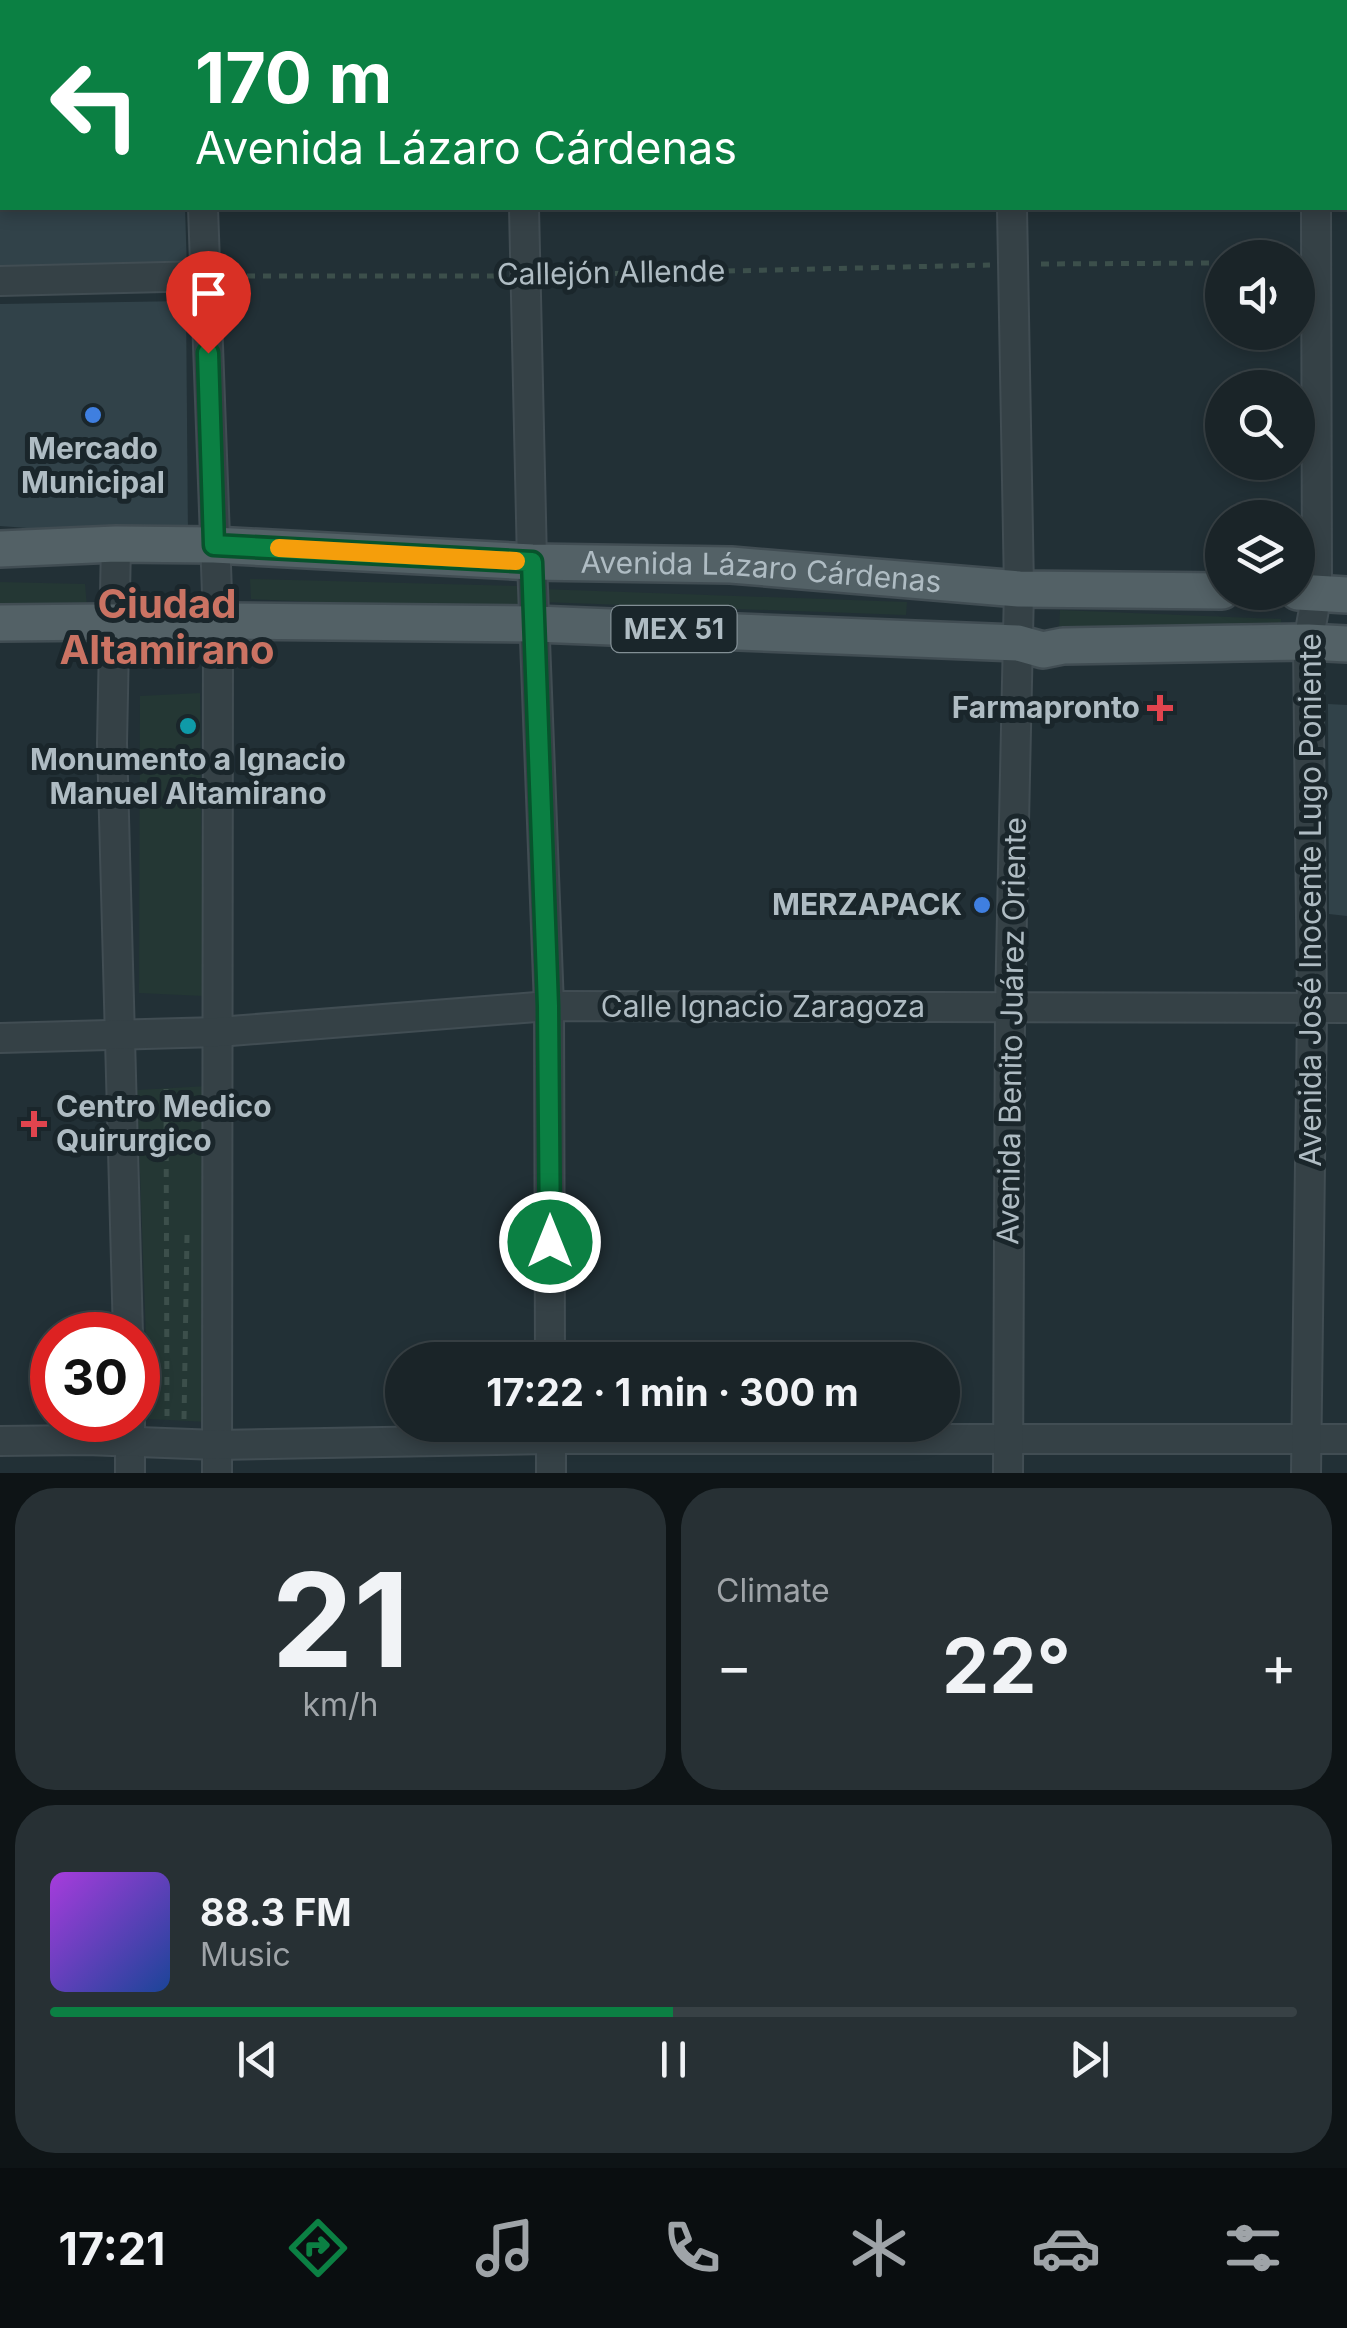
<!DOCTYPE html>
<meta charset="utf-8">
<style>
body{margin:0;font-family:Inter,sans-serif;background:#273034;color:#f1f3f6;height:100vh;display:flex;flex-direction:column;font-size:38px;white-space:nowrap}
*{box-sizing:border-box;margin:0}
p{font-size:32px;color:#9fa4a8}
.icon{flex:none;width:55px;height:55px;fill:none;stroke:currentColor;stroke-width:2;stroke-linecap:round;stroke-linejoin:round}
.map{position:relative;height:1473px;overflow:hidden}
.side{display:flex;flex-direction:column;gap:15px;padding:15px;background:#0e1416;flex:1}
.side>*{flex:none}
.hud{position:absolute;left:0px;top:0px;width:1348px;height:210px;box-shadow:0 5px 15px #0003,0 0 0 2px #384145;background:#0b8043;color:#fff;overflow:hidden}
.buttons{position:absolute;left:1205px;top:240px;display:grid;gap:20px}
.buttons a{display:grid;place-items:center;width:110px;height:110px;border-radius:50%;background:#1a2428;box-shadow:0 5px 15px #0003,0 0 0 2px #384145;font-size:50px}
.speed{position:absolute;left:30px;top:1312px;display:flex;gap:20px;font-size:50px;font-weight:700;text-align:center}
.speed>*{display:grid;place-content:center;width:130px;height:130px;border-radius:50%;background:#1a2428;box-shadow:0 5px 15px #0003,0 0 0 2px #384145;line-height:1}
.speed .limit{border:15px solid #d22;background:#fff;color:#111}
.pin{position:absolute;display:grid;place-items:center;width:85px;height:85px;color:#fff;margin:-102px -42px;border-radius:50% 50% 50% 0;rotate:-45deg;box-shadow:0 0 10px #0007}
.pin .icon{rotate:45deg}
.me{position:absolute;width:110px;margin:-55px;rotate:0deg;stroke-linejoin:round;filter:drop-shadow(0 0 8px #0008)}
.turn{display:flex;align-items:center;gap:35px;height:210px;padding:0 30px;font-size:45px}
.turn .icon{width:130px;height:130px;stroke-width:2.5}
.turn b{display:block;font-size:70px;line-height:85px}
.big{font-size:75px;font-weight:700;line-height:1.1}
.side .widget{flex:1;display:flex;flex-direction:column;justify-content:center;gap:15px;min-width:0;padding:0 35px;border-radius:40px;background:#273034}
.side .dial{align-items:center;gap:0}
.dial b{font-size:130px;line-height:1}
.song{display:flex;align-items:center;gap:30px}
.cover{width:120px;height:120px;border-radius:15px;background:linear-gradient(135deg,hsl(280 70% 55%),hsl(220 70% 35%))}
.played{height:10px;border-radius:5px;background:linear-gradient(90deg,#0b8043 50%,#384145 50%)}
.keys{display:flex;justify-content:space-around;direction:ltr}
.heat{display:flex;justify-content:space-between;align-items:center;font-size:55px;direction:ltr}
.side .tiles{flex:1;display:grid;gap:15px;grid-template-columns:1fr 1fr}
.widget:last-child{grid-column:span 2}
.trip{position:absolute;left:385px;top:1342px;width:575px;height:100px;border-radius:50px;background:#1a2428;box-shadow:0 5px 15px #0003,0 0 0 2px #384145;font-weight:700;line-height:100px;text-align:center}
.dock{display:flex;height:160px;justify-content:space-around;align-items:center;background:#0a0e10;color:#9fa4a8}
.dock .icon{width:70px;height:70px}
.dock .current{color:#0b8043}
.dock b{font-size:45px;color:#f1f3f6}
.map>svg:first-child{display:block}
</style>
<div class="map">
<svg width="1347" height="1473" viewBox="0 0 1347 1473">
<rect width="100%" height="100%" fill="#223036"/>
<g fill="#243734">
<path d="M 250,579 L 522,586 L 520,611 L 251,599 Z"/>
<path d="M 0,582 L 85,584 L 87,607 L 0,605 Z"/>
<path d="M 541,589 L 907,602 L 906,615 L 541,602 Z"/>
<path d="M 1060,610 L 1281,619 L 1282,640 L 1059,630 Z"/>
<path d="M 200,693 L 203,996 L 139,993 L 140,696 Z"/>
<path d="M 208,1086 L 208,1422 L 149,1419 L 137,1090 Z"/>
</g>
<g fill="#314249">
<path d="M 0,208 L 185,208 L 187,270 L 0,270 Z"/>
<path d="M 186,301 L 188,540 L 0,526 L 0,304 Z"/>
<path d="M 1328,704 L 1347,705 L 1347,916 L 1329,914 Z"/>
</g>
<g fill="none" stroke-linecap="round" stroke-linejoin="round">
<defs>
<g id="minor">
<path d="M 192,0 L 192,2"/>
<path d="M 515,0 L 515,2"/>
<path d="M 1009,0 L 1009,2"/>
<path d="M 1316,0 L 1316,2"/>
<path d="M 203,208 L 218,621 L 217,1473"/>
<path d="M 524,208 L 532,562 L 549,1006 L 550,1360"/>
<path d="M 0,281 L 206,276"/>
<path d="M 116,544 L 112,743 L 128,1335"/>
<path d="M 0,1038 L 218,1032 L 549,1006 L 1347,1008"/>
<path d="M 130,1420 L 130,1473"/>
<path d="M 551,1425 L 551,1473"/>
<path d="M 0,1441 L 87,1440 L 217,1445 L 551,1439 L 1347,1439"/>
<path d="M 1008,1473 L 1010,1008 L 1019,589 L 1012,208"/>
<path d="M 1306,1473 L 1312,1009 L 1308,642 L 1317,593 L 1316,208"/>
</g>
<g id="major">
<path id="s1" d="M 0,549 L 116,544 L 214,545 L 532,562 L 731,565 L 1019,589 L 1222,591"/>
<path d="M 1298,592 L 1347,595"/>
<path d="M 0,623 L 218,621 L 535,624 L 1018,643 L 1043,650 L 1063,646 L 1308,642 L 1347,644"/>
</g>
</defs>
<use href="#minor" stroke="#414d53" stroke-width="32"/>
<use href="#major" stroke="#414d53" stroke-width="40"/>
<g stroke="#3c4f4b" stroke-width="5" stroke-dasharray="8 8" stroke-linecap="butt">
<path d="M 1041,264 L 1222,263"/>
<path d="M 551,275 L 990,265"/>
<path d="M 231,276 L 500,276"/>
<path d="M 166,1089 L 167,1416"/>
<path d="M 184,1419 L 187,1235"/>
</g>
<use href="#minor" stroke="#354146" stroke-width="28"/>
<use href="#major" stroke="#536166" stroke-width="35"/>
</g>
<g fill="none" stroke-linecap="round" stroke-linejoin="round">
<defs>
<path id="route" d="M 208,353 L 214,545 L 532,562 L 548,1006 L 550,1242"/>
</defs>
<use href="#route" stroke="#07532c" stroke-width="25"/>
<use href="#route" stroke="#0b8043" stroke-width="18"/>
<path stroke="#f59e0b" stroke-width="18" d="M 279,548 L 516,561"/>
</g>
<g fill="#3f7fe0" stroke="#1a262b" stroke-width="4">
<circle cx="93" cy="415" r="10"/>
<circle cx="982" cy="905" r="10"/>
</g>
<g fill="#e0444e" stroke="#1a262b" stroke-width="4">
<path d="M1155 693h10v10h10v10h-10v10h-10v-10h-10v-10h10z"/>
<path d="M29 1109h10v10h10v10h-10v10h-10v-10h-10v-10h10z"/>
</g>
<circle fill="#0f9aa8" stroke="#1a262b" stroke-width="4" cx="188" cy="726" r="10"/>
<g text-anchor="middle" stroke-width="10" stroke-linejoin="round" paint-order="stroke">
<rect fill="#1a262b" stroke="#828f95" stroke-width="2.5" x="611.5" y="606" width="125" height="46" rx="8"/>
<g font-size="28" font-weight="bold" fill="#afbcc3">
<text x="674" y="639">MEX 51</text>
</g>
<g font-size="30" fill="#afbcc3" stroke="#1a262b">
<text transform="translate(611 273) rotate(-1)" y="10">Callejón Allende</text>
<text dy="10" stroke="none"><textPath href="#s1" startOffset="762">Avenida Lázaro Cárdenas</textPath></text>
<text transform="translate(1311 900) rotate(-90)" y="10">Avenida José Inocente Lugo Poniente</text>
<text x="763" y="1017">Calle Ignacio Zaragoza</text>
<text transform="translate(1012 1031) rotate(-89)" y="10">Avenida Benito Juárez Oriente</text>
</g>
<g font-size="30" font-weight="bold" fill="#afbcc3" stroke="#1a262b">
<text x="93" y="459">Mercado<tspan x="93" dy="34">Municipal</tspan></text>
<text x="1140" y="718" text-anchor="end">Farmapronto</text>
<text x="188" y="770">Monumento a Ignacio<tspan x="188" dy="34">Manuel Altamirano</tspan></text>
<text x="962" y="915" text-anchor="end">MERZAPACK</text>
<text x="56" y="1117" text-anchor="start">Centro Medico<tspan x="56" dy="34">Quirurgico</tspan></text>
</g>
<g font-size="40" font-weight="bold" fill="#cb7363" stroke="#1a262b">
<text x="167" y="618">Ciudad<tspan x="167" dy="46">Altamirano</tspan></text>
</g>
</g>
</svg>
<div class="buttons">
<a><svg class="icon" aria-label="sound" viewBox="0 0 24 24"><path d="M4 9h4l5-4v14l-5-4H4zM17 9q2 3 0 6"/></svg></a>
<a><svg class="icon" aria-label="search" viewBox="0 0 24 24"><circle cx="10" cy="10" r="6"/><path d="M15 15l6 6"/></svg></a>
<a><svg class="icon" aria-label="layers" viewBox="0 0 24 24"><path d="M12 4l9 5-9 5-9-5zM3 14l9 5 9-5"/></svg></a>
</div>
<div class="speed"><div class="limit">30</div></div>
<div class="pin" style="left:208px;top:353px;background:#d93025"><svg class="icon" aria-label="arrive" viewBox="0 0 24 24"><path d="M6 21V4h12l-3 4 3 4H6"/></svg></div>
<svg class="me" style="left:550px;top:1242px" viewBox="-20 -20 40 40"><circle r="17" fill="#0b8043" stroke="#fff" stroke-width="3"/><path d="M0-11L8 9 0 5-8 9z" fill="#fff"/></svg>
<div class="trip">17:22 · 1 min · 300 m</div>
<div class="hud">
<div class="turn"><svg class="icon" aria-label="left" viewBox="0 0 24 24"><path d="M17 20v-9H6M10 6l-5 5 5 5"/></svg><div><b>170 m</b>Avenida Lázaro Cárdenas</div></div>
</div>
</div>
<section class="side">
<div class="tiles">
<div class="widget dial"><b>21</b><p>km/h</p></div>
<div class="widget"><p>Climate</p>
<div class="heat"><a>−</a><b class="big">22°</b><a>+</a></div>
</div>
<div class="widget">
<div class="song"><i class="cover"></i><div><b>88.3 FM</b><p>Music</p></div></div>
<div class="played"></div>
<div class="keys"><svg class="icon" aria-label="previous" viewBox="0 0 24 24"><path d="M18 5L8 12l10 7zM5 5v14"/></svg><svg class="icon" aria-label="pause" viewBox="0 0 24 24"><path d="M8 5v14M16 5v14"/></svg><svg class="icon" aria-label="next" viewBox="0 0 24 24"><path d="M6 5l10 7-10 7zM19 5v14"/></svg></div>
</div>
</div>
</section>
<nav class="dock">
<b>17:21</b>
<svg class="icon current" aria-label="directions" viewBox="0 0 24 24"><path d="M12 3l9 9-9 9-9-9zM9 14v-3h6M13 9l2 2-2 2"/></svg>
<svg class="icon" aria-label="music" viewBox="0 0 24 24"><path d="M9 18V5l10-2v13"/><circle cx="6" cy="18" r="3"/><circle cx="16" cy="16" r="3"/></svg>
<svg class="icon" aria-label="phone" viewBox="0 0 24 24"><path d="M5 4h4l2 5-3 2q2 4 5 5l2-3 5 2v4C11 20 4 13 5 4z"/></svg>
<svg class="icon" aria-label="climate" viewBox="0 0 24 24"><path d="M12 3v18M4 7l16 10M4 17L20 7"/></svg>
<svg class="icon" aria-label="car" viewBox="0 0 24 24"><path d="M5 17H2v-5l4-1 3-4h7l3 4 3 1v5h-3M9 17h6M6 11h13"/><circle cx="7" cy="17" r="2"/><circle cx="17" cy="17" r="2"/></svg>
<svg class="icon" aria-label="filters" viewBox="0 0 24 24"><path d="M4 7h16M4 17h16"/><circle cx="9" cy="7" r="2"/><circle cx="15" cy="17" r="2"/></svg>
</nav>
